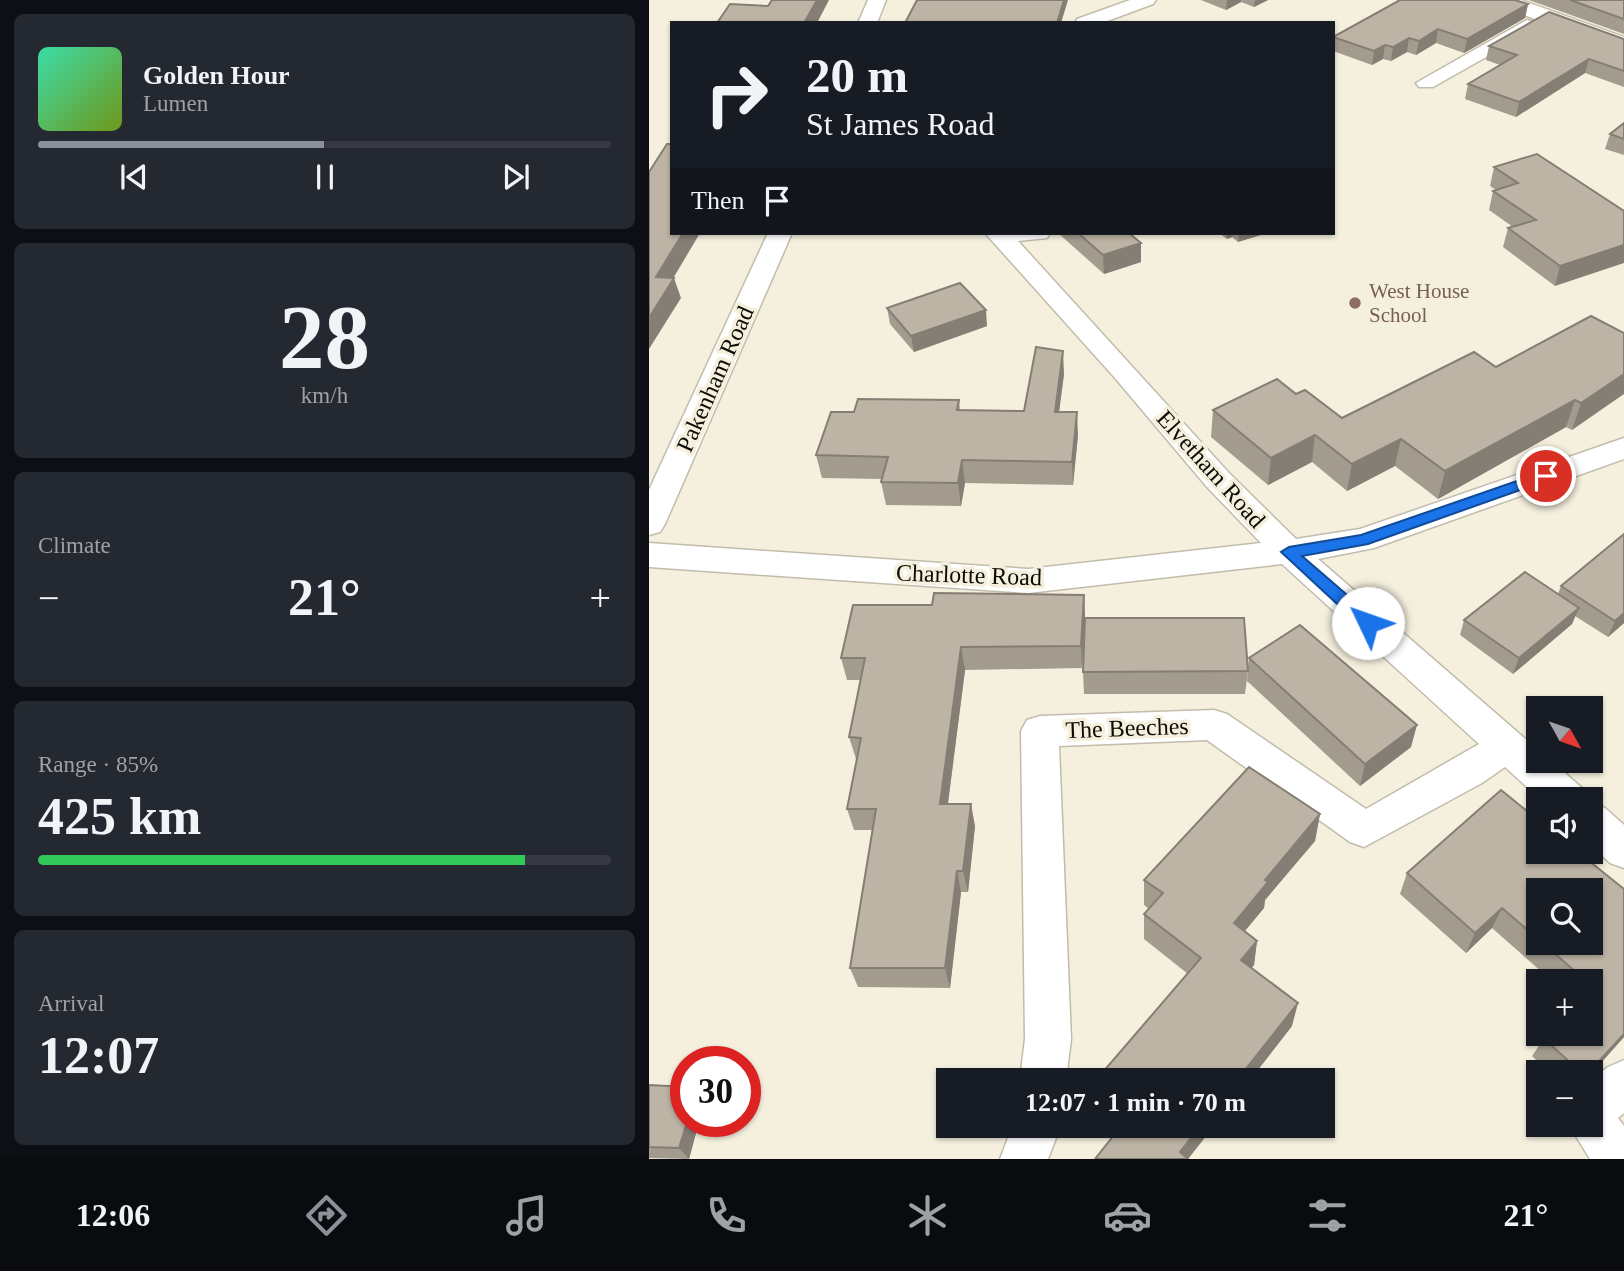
<!DOCTYPE html>
<meta charset="utf-8">
<style>
body{margin:0;font-family:"Times New Roman",serif;background:#242831;color:#f1f3f6;height:100vh;display:flex;flex-direction:column;font-size:26px;white-space:nowrap}
*{box-sizing:border-box;margin:0}
p{font-size:23px;color:#9ea1a6}
.icon{flex:none;width:38px;height:38px;fill:none;stroke:currentColor;stroke-width:2;stroke-linecap:round;stroke-linejoin:round}
.map{position:relative;flex:1;overflow:hidden}
.sheet{display:flex;flex-direction:column;gap:14px;padding:14px;background:#0d0f14;width:649px}
.sheet>*{flex:none}
.guide{position:absolute;left:21px;top:21px;width:665px;height:214px;border-radius:0px;box-shadow:0 2px 5px #0004;background:#171b24;color:#f1f3f6;overflow:hidden}
.needle{width:46px;rotate:130deg}
.fabs{position:absolute;left:877px;top:696px;display:grid;gap:14px}
.fabs a{display:grid;place-items:center;width:77px;height:77px;border-radius:0px;background:#171b24;box-shadow:0 2px 5px #0004;font-size:35px}
.speed{position:absolute;left:21px;top:1046px;display:flex;gap:14px;font-size:35px;font-weight:700;text-align:center}
.speed>*{display:grid;place-content:center;width:91px;height:91px;border-radius:50%;background:#171b24;box-shadow:0 2px 5px #0004;line-height:1}
.speed .limit{border:10px solid #d22;background:#fff;color:#111}
.pin{position:absolute;display:grid;place-items:center;width:60px;height:60px;color:#fff;margin:-30px;border:4px solid #fff;border-radius:50%;box-shadow:0 2px 7px #0007}
.me{position:absolute;width:77px;margin:-38px;rotate:312deg;stroke-linejoin:round;filter:drop-shadow(0 0 5px #0008)}
.turn{display:flex;align-items:center;gap:24px;height:147px;padding:0 21px;font-size:32px}
.turn .icon{width:91px;height:91px;stroke-width:2.5}
.turn b{display:block;font-size:49px;line-height:60px}
.then{display:flex;align-items:center;height:66px;padding:0 21px;background:#0003;gap:14px;font-size:26px}
.big{font-size:52px;font-weight:700;line-height:1.1}
.sheet .widget{flex:1;display:flex;flex-direction:column;justify-content:center;gap:10px;min-width:0;padding:0 24px;border-radius:10px;background:#242831}
.sheet .dial{align-items:center;gap:0}
.dial b{font-size:91px;line-height:1}
.song{display:flex;align-items:center;gap:21px}
.cover{width:84px;height:84px;border-radius:10px;background:linear-gradient(135deg,hsl(160 70% 55%),hsl(80 70% 35%))}
.played{height:7px;border-radius:4px;background:linear-gradient(90deg,#8c9099 50%,#363941 50%)}
.keys{display:flex;justify-content:space-around;direction:ltr}
.heat{display:flex;justify-content:space-between;align-items:center;font-size:38px;direction:ltr}
.charge{height:10px;border-radius:5px;background:linear-gradient(90deg,#34c759 85%,#363941 0)}
.trip{position:absolute;left:287px;top:1068px;width:399px;height:70px;border-radius:0px;background:#171b24;box-shadow:0 2px 5px #0004;font-weight:700;line-height:70px;text-align:center}
.tabs{display:flex;height:112px;justify-content:space-around;align-items:center;background:#090b0e;color:#9ea1a6}
.tabs .icon{width:49px;height:49px}
.tabs .selected{color:#8c9099}
.tabs b{font-size:32px;color:#f1f3f6}
main{display:flex;flex:1;min-height:0}
.map>svg:first-child{display:block}
</style>
<main>
<section class="sheet">
<div class="widget">
<div class="song"><i class="cover"></i><div><b>Golden Hour</b><p>Lumen</p></div></div>
<div class="played"></div>
<div class="keys"><svg class="icon" aria-label="previous" viewBox="0 0 24 24"><path d="M18 5L8 12l10 7zM5 5v14"/></svg><svg class="icon" aria-label="pause" viewBox="0 0 24 24"><path d="M8 5v14M16 5v14"/></svg><svg class="icon" aria-label="next" viewBox="0 0 24 24"><path d="M6 5l10 7-10 7zM19 5v14"/></svg></div>
</div>
<div class="widget dial"><b>28</b><p>km/h</p></div>
<div class="widget"><p>Climate</p>
<div class="heat"><a>−</a><b class="big">21°</b><a>+</a></div>
</div>
<div class="widget"><p>Range · 85%</p><b class="big">425 km</b><div class="charge"></div></div>
<div class="widget"><p>Arrival</p><b class="big">12:07</b></div>
</section>
<div class="map">
<svg width="975" height="1159" viewBox="0 0 975 1159">
<rect width="100%" height="100%" fill="#f5f0de"/>
<g fill="none" stroke-linecap="round" stroke-linejoin="round">
<defs>
<g id="minor">
<path d="M 219,0 L 237,0 L 228,23 L 209,23 Z"/>
<path d="M 481,0 L 507,0 L 504,4 L 453,23 L 426,23 L 428,19 Z"/>
<path d="M 878,20 L 885,22 L 887,26 L 885,30 L 784,87 L 770,87 L 767,83 Z"/>
<path d="M 119,233 L 143,233 L 16,524 L 11,532 L 0,535 L 0,490 Z"/>
<path d="M 336,233 L 401,233 L 398,238 L 369,241 L 580,473 L 647,539 L 711,529 L 975,438 L 975,459 L 725,548 L 669,559 L 889,750 L 889,761 L 902,761 L 933,788 L 938,800 L 892,800 L 856,767 L 833,783 L 715,847 L 701,842 L 558,740 L 410,746 L 422,1039 L 417,1080 L 371,1080 L 376,1039 L 372,731 L 378,720 L 391,716 L 565,710 L 578,714 L 717,809 L 830,744 L 633,564 L 379,593 L 0,567 L 0,543 L 379,569 L 612,543 L 558,487 L 466,378 Z"/>
<path d="M 942,803 L 956,808 L 975,825 L 975,868 L 961,863 L 942,845 Z"/>
<path d="M 975,1060 L 975,1113 L 969,1118 L 975,1126 L 975,1159 L 941,1159 L 920,1125 L 942,1125 L 942,1080 L 959,1067 Z"/>
<path d="M 364,1125 L 412,1125 L 399,1159 L 351,1159 Z"/>
</g>
<path id="tertiary" d="M 841,0 L 872,0 L 975,37 L 975,52 L 845,4 Z"/>
</defs>
<use href="#minor" stroke="#c1bcab" stroke-width="3"/>
<use href="#tertiary" stroke="#c1bcab" stroke-width="3"/>
<use href="#minor" fill="#fff" fill-rule="evenodd"/>
<use href="#tertiary" fill="#fff" fill-rule="evenodd"/>
</g>
<g fill="#a39b8e" fill-rule="evenodd">
<path d="M 552,0 L 619,0 L 605,7 L 592,2 L 577,10 Z"/>
<path d="M 747,0 L 867,0 L 879,4 L 876,18 L 815,53 L 787,43 L 767,55 L 758,52 L 742,61 L 734,59 L 723,65 L 684,51 L 684,36 L 750,1 Z"/>
<path d="M 880,0 L 975,0 L 975,34 Z"/>
<path d="M 975,39 L 975,87 L 936,73 L 867,117 L 816,99 L 819,84 L 851,65 L 837,60 L 840,46 Z"/>
<path d="M 975,123 L 975,155 L 956,149 L 961,134 Z"/>
<path d="M 845,167 L 975,211 L 906,286 L 854,247 L 859,228 L 864,227 L 840,210 L 844,191 L 847,190 L 841,186 Z"/>
<path d="M 409,233 L 480,233 L 492,243 L 492,262 L 455,274 Z"/>
<path d="M 570,233 L 618,233 L 589,242 L 583,237 L 578,239 Z"/>
<path d="M 238,308 L 338,326 L 265,352 L 241,324 Z"/>
<path d="M 975,333 L 923,430 L 917,427 L 789,499 L 746,466 L 698,491 L 663,462 L 619,485 L 562,437 L 564,410 L 647,394 L 693,418 L 847,367 Z"/>
<path d="M 415,374 L 410,412 L 429,435 L 424,485 L 316,483 L 312,506 L 237,505 L 232,482 L 233,479 L 173,478 L 167,455 L 205,412 L 310,400 L 311,410 L 375,411 Z"/>
<path d="M 912,586 L 975,623 L 959,637 L 926,616 L 923,624 L 864,674 L 811,635 L 815,620 L 909,594 Z"/>
<path d="M 435,595 L 436,617 L 433,668 L 316,670 L 299,804 L 326,826 L 319,892 L 312,892 L 301,988 L 209,987 L 201,968 L 223,830 L 205,830 L 198,809 L 208,759 L 207,759 L 200,737 L 212,680 L 198,680 L 192,658 L 283,605 Z"/>
<path d="M 600,658 L 762,747 L 711,786 L 598,681 Z"/>
<path d="M 599,671 L 596,694 L 435,694 L 434,672 Z"/>
<path d="M 852,790 L 889,820 L 889,852 L 929,852 L 975,889 L 975,1037 L 942,1074 L 942,1073 L 901,1073 L 883,1056 L 898,1034 L 942,1034 L 942,982 L 904,982 L 843,928 L 817,953 L 751,894 L 758,873 ZM 889,891 L 942,891 L 942,943 L 889,943 Z"/>
<path d="M 671,814 L 666,841 L 616,900 L 615,908 L 595,931 L 608,941 L 605,965 L 602,968 L 643,1026 L 601,1080 L 447,1080 L 539,974 L 495,939 L 495,914 L 500,909 L 495,905 L 495,880 Z"/>
<path d="M 0,1085 L 50,1122 L 40,1159 L 0,1158 Z"/>
<path d="M 457,1125 L 566,1125 L 466,1133 Z"/>
</g>
<g fill="#857e74">
<path d="M 168,0 L 180,0 L 168,23 L 155,23 Z"/>
<path d="M 415,0 L 419,0 L 412,23 L 408,23 Z"/>
<path d="M 578,0 L 592,0 L 592,2 L 577,10 Z"/>
<path d="M 606,0 L 619,0 L 605,7 Z"/>
<path d="M 879,4 L 876,18 L 815,53 L 818,39 Z"/>
<path d="M 789,29 L 787,43 L 767,55 L 770,41 Z"/>
<path d="M 760,38 L 758,52 L 742,61 L 744,47 Z"/>
<path d="M 736,45 L 734,59 L 723,65 L 725,51 Z"/>
<path d="M 940,59 L 936,73 L 867,117 L 870,102 Z"/>
<path d="M 34,233 L 51,233 L 13,297 L 7,277 Z"/>
<path d="M 578,233 L 584,233 L 583,237 L 578,239 Z"/>
<path d="M 590,233 L 618,233 L 589,242 Z"/>
<path d="M 492,243 L 492,262 L 455,274 L 454,255 Z"/>
<path d="M 975,245 L 975,263 L 906,286 L 911,266 Z"/>
<path d="M 25,278 L 32,298 L 0,349 L 0,318 Z"/>
<path d="M 337,310 L 338,326 L 265,352 L 262,336 Z"/>
<path d="M 414,351 L 415,374 L 407,435 L 406,412 Z"/>
<path d="M 975,374 L 975,394 L 923,430 L 932,403 Z"/>
<path d="M 926,400 L 917,427 L 789,499 L 796,471 Z"/>
<path d="M 428,412 L 429,435 L 424,485 L 423,462 Z"/>
<path d="M 666,435 L 663,462 L 619,485 L 622,458 Z"/>
<path d="M 752,439 L 746,466 L 698,491 L 703,464 Z"/>
<path d="M 313,460 L 316,483 L 312,506 L 309,483 Z"/>
<path d="M 435,595 L 436,617 L 433,668 L 432,646 Z"/>
<path d="M 930,608 L 923,624 L 864,674 L 870,658 Z"/>
<path d="M 975,613 L 975,623 L 959,637 L 966,621 Z"/>
<path d="M 312,647 L 316,670 L 296,825 L 291,804 Z"/>
<path d="M 768,725 L 762,747 L 711,786 L 716,764 Z"/>
<path d="M 322,804 L 326,826 L 319,892 L 314,871 Z"/>
<path d="M 671,814 L 666,841 L 616,900 L 615,908 L 582,948 L 585,923 L 616,880 Z"/>
<path d="M 308,871 L 312,892 L 301,988 L 296,968 Z"/>
<path d="M 853,908 L 843,928 L 817,953 L 826,933 Z"/>
<path d="M 608,941 L 605,965 L 589,985 L 592,960 Z"/>
<path d="M 649,1003 L 643,1026 L 601,1080 L 588,1080 Z"/>
<path d="M 975,1034 L 975,1037 L 942,1074 L 942,1073 L 939,1073 Z"/>
<path d="M 38,1122 L 50,1122 L 40,1159 L 30,1148 Z"/>
<path d="M 552,1125 L 566,1125 L 539,1159 L 531,1152 Z"/>
</g>
<g fill="#beb4a5" stroke="#857e74" stroke-width="2">
<path d="M 123,0 L 168,0 L 155,23 L 68,23 L 81,4 L 119,6 Z"/>
<path d="M 268,0 L 415,0 L 408,23 L 256,23 Z"/>
<path d="M 751,0 L 866,0 L 879,4 L 818,39 L 789,29 L 770,41 L 760,38 L 744,47 L 736,45 L 725,51 L 684,37 Z"/>
<path d="M 921,0 L 975,0 L 975,19 Z"/>
<path d="M 900,12 L 975,39 L 975,71 L 940,59 L 870,102 L 819,84 L 868,55 L 840,46 Z"/>
<path d="M 975,123 L 975,139 L 961,134 Z"/>
<path d="M 18,144 L 23,144 L 23,233 L 34,233 L 7,277 L 25,278 L 0,318 L 0,172 Z"/>
<path d="M 888,154 L 975,211 L 975,245 L 911,266 L 859,228 L 887,220 L 844,191 L 869,183 L 845,167 Z"/>
<path d="M 429,233 L 480,233 L 492,243 L 454,255 Z"/>
<path d="M 311,283 L 337,310 L 262,336 L 238,308 Z"/>
<path d="M 942,316 L 975,333 L 975,374 L 932,403 L 926,400 L 796,471 L 752,439 L 703,464 L 666,435 L 622,458 L 564,410 L 628,379 L 647,394 L 656,390 L 693,418 L 825,352 L 847,367 Z"/>
<path d="M 387,347 L 414,351 L 406,412 L 428,412 L 423,462 L 313,460 L 309,483 L 232,482 L 239,457 L 167,455 L 182,412 L 205,412 L 209,399 L 310,400 L 308,410 L 375,411 Z"/>
<path d="M 975,534 L 975,613 L 966,621 L 912,586 Z"/>
<path d="M 876,572 L 930,608 L 870,658 L 815,620 Z"/>
<path d="M 285,593 L 435,595 L 432,646 L 312,647 L 291,804 L 322,804 L 314,871 L 308,871 L 296,968 L 201,968 L 227,809 L 198,809 L 212,738 L 200,737 L 216,658 L 192,658 L 204,605 L 283,605 Z"/>
<path d="M 436,618 L 595,618 L 599,671 L 434,672 Z"/>
<path d="M 651,625 L 768,725 L 716,764 L 600,658 Z"/>
<path d="M 600,767 L 671,814 L 616,880 L 619,882 L 585,923 L 608,941 L 592,960 L 649,1003 L 588,1080 L 447,1080 L 552,958 L 495,914 L 514,893 L 495,880 Z"/>
<path d="M 852,790 L 889,820 L 889,852 L 929,852 L 975,889 L 975,1034 L 939,1073 L 933,1073 L 894,1038 L 898,1034 L 942,1034 L 942,987 L 943,986 L 942,985 L 942,982 L 938,982 L 894,943 L 942,943 L 942,891 L 889,891 L 889,939 L 853,908 L 826,933 L 758,873 Z"/>
<path d="M 0,1085 L 37,1087 L 37,1122 L 38,1122 L 30,1148 L 0,1147 Z"/>
<path d="M 473,1125 L 552,1125 L 531,1152 L 539,1159 L 446,1159 Z"/>
</g>
<path fill="#1a73e8" stroke="#114b97" stroke-width="2" d="M 897,471 L 904,476 L 902,479 L 719,544 L 653,556 L 725,618 L 727,623 L 719,629 L 713,627 L 632,552 L 640,547 L 712,535 Z"/>
<circle fill="#8d6e63" stroke="#f5f0de" stroke-width="2.5" cx="706" cy="303" r="7"/>
<g text-anchor="middle" stroke-width="7" stroke-linejoin="round" paint-order="stroke">
<g font-size="21" fill="#785e54" stroke="#f5f0de" text-anchor="start">
<text x="720" y="298">West House<tspan x="720" dy="24">School</tspan></text>
</g>
<g font-size="24" fill="#0d0b06" stroke="#f5f0de">
<text transform="translate(66 379) rotate(-66)" y="8">Pakenham Road</text>
<text transform="translate(562 469) rotate(48)" y="8">Elvetham Road</text>
<text transform="translate(320 575) rotate(2)" y="8">Charlotte Road</text>
<text transform="translate(478 728) rotate(-2)" y="8">The Beeches</text>
</g>
</g>
</svg>
<div class="fabs">
<a><svg class="needle" viewBox="-14 -14 28 28"><path d="M0-13l5 13h-10z" fill="#e53935"/><path d="M0 13l5-13h-10z" fill="#9ea1a6"/></svg></a>
<a><svg class="icon" aria-label="sound" viewBox="0 0 24 24"><path d="M4 9h4l5-4v14l-5-4H4zM17 9q2 3 0 6"/></svg></a>
<a><svg class="icon" aria-label="search" viewBox="0 0 24 24"><circle cx="10" cy="10" r="6"/><path d="M15 15l6 6"/></svg></a>
<a>+</a>
<a>−</a>
</div>
<div class="speed"><div class="limit">30</div></div>
<div class="pin" style="left:897px;top:476px;background:#d93025"><svg class="icon" aria-label="arrive" viewBox="0 0 24 24"><path d="M6 21V4h12l-3 4 3 4H6"/></svg></div>
<svg class="me" style="left:719px;top:623px" viewBox="-20 -20 40 40"><circle r="19" fill="#fff"/><path d="M0-13L10 11 0 6-10 11z" fill="#1a73e8"/></svg>
<div class="trip">12:07 · 1 min · 70 m</div>
<div class="guide">
<div class="turn"><svg class="icon" aria-label="right" viewBox="0 0 24 24"><path d="M7 20v-9h11M14 6l5 5-5 5"/></svg><div><b>20 m</b>St James Road</div></div>
<div class="then">Then<svg class="icon" aria-label="arrive" viewBox="0 0 24 24"><path d="M6 21V4h12l-3 4 3 4H6"/></svg></div>
</div>
</div>
</main>
<nav class="tabs">
<b>12:06</b>
<svg class="icon selected" aria-label="directions" viewBox="0 0 24 24"><path d="M12 3l9 9-9 9-9-9zM9 14v-3h6M13 9l2 2-2 2"/></svg>
<svg class="icon" aria-label="music" viewBox="0 0 24 24"><path d="M9 18V5l10-2v13"/><circle cx="6" cy="18" r="3"/><circle cx="16" cy="16" r="3"/></svg>
<svg class="icon" aria-label="phone" viewBox="0 0 24 24"><path d="M5 4h4l2 5-3 2q2 4 5 5l2-3 5 2v4C11 20 4 13 5 4z"/></svg>
<svg class="icon" aria-label="climate" viewBox="0 0 24 24"><path d="M12 3v18M4 7l16 10M4 17L20 7"/></svg>
<svg class="icon" aria-label="car" viewBox="0 0 24 24"><path d="M5 17H2v-5l4-1 3-4h7l3 4 3 1v5h-3M9 17h6M6 11h13"/><circle cx="7" cy="17" r="2"/><circle cx="17" cy="17" r="2"/></svg>
<svg class="icon" aria-label="filters" viewBox="0 0 24 24"><path d="M4 7h16M4 17h16"/><circle cx="9" cy="7" r="2"/><circle cx="15" cy="17" r="2"/></svg>
<b>21°</b>
</nav>
